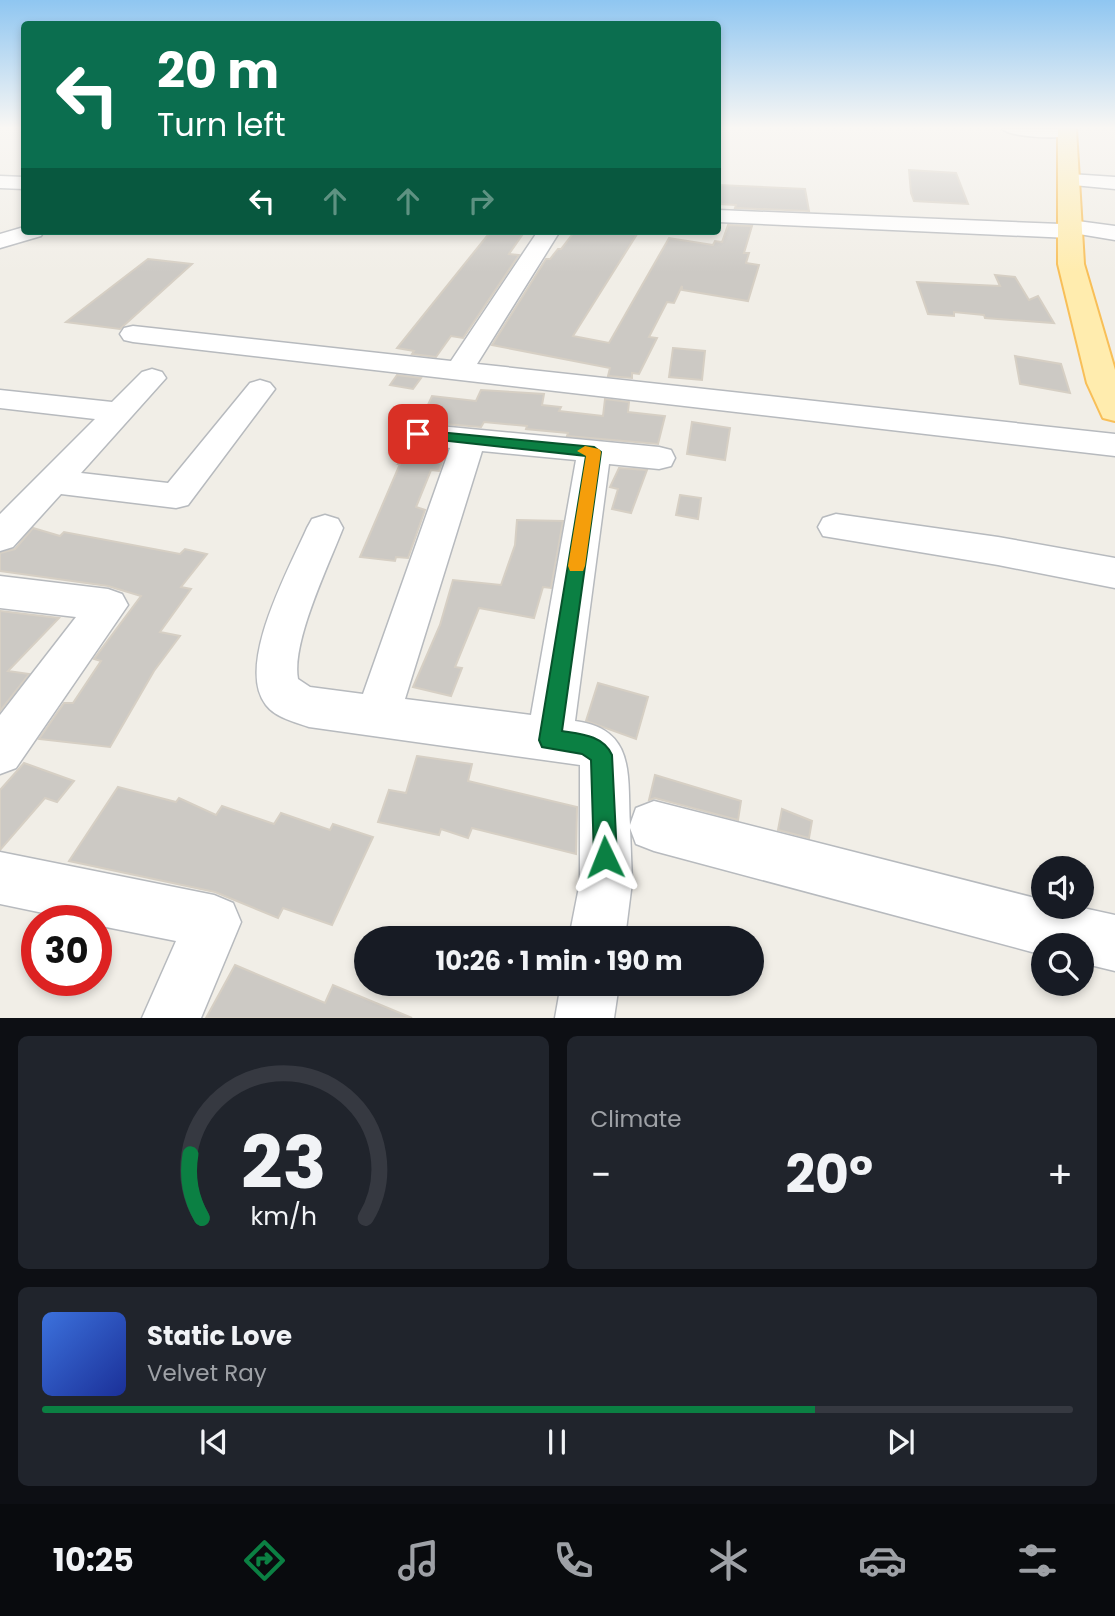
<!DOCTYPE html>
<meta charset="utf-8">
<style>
body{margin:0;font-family:Poppins,sans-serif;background:#20242c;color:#f1f3f6;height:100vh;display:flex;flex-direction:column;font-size:26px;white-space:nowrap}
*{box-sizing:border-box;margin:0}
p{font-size:23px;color:#9ea1a6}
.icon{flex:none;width:38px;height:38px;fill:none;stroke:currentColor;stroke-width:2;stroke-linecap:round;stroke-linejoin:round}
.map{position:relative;height:1018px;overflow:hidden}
.drawer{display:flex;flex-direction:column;gap:18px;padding:18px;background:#0d0f14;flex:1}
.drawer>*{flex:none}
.hud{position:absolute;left:21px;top:21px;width:700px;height:214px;border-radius:7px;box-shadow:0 4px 10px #0003;background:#0b6e4f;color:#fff;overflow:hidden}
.controls{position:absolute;left:1031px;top:856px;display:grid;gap:14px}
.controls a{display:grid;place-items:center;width:63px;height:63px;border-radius:50%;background:#171b24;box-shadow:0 4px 10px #0003;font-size:35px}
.speed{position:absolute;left:21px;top:905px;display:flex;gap:14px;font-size:35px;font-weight:700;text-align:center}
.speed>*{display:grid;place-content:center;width:91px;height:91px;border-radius:50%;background:#171b24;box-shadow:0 4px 10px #0003;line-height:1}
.speed .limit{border:10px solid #d22;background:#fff;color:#111}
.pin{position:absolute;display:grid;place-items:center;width:60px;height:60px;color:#fff;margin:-30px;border-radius:14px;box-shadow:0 4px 10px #0006}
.me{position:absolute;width:77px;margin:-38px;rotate:358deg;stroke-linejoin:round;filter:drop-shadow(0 0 5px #0008)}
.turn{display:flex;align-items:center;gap:24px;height:147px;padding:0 21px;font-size:32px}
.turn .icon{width:91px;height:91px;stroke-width:2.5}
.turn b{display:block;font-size:49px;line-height:60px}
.lanes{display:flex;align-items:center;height:66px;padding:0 21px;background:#0003;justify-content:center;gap:35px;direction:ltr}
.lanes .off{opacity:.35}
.big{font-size:52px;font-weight:700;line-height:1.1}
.drawer .card{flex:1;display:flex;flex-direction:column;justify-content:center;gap:10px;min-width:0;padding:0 24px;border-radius:10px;background:#20242c}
.drawer .dial{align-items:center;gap:0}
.dial svg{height:182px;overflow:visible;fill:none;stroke:#363941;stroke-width:7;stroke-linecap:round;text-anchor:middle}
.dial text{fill:#f1f3f6;stroke:none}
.song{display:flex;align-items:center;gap:21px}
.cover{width:84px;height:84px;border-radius:10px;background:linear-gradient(135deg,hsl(220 70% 55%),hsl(230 70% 35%))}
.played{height:7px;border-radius:4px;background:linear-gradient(90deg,#0b8043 75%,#363941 75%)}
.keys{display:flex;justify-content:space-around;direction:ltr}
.heat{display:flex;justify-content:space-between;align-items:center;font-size:38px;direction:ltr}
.drawer .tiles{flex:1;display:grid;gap:18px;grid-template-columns:1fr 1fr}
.card:last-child{grid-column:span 2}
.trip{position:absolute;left:354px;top:926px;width:410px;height:70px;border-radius:35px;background:#171b24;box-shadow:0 4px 10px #0003;font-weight:700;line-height:70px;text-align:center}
.menu{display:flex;height:112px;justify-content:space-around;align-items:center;background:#090b0e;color:#9ea1a6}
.menu .icon{width:49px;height:49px}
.menu .active{color:#0b8043}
.menu b{font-size:32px;color:#f1f3f6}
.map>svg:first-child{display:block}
</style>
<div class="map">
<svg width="1115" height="1018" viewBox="0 0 1115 1018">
<rect width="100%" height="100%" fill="#f1eee7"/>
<g fill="#ccc9c4" stroke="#d6cfc4" stroke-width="2">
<path d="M 909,170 L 956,173 L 968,204 L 914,201 L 911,193 Z"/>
<path d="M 718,185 L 805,189 L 809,211 L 735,208 L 736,205 L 718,204 Z"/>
<path d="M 728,225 L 752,226 L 744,253 L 749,253 L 746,263 L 759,265 L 748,301 L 682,290 L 682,286 L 674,303 L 667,302 L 649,337 L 657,338 L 639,374 L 632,373 L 632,378 L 608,376 L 610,368 L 492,345 L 546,259 L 550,259 L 558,249 L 561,249 L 575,231 L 639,231 L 573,336 L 609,343 L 669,238 L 713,245 L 715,241 L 722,242 Z"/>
<path d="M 491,231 L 525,231 L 509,254 L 519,255 L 463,338 L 451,336 L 436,357 L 412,354 L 414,351 L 397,348 Z"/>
<path d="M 148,259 L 192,264 L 120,329 L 66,322 Z"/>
<path d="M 995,275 L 1015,277 L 1029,300 L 1038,296 L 1054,323 L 985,318 L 984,315 L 954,312 L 954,316 L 928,314 L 917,282 L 1000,286 Z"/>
<path d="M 673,348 L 705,351 L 702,380 L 669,377 Z"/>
<path d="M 1015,356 L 1061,364 L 1070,393 L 1020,384 Z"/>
<path d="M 397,375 L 421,378 L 413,389 L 390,385 Z"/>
<path d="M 481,390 L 544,394 L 542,405 L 561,407 L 559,411 L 603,416 L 605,399 L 629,402 L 628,412 L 665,416 L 658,444 L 567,436 L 568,433 L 526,429 L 527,426 L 484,422 L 481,427 L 420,422 L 432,396 L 476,401 Z"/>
<path d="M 692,422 L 730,428 L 725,460 L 687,454 Z"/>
<path d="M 410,444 L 446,450 L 439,471 L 431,470 L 416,507 L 425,510 L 408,558 L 396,557 L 395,561 L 360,557 L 400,464 L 398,464 Z"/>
<path d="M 619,468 L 647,470 L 631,513 L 612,509 L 618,489 L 610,487 Z"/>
<path d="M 680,495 L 701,498 L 698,519 L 676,515 Z"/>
<path d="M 517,520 L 563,521 L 551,588 L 543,587 L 534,618 L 479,608 L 455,667 L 462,668 L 451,696 L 413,687 L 440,625 L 453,580 L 501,585 L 515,545 Z"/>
<path d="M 33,528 L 60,536 L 64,532 L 180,554 L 185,549 L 207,554 L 181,587 L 191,589 L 160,632 L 180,636 L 154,671 L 110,747 L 39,739 L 64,703 L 73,703 L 101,661 L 94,659 L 141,596 L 108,586 L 0,571 L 0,553 L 15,549 Z"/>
<path d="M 0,611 L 59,618 L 8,671 L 29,674 L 0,711 Z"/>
<path d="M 598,683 L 648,697 L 636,739 L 586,721 Z"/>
<path d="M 417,756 L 472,764 L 468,781 L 577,807 L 576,854 L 472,828 L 468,838 L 441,829 L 439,835 L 378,822 L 389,790 L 406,793 Z"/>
<path d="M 24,763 L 74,781 L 57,802 L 45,798 L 0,850 L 0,790 Z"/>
<path d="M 655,775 L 741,801 L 738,820 L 655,798 L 649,800 Z"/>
<path d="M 118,787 L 176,802 L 179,798 L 216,815 L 222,806 L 274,824 L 281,813 L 330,830 L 333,824 L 373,837 L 332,925 L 283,908 L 278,918 L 215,892 L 69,861 Z"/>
<path d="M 782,809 L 812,821 L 809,838 L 778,830 Z"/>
<path d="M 235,965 L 325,1003 L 333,985 L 412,1018 L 206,1018 Z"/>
</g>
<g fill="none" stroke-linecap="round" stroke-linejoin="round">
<defs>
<g id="minor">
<path d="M 1002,129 L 1073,129 L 1076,133 C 1067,141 1010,137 1002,129 Z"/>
<path d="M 1070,174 L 1115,177 L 1115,189 L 1063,184 L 1060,180 L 1063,176 Z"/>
<path d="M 0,176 L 24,177 L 24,189 L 0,188 Z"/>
<path d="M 718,210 L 1061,224 L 1070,220 L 1115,226 L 1115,240 L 1079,234 L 1070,238 L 718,222 Z"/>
<path d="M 24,227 L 24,231 L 44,231 L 41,236 L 0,248 L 0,234 Z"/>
<path d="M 538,231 L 560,231 L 477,364 L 1115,434 L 1115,456 L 133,342 L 124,340 L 120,334 L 124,328 L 133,326 L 451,361 Z"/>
<path d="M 152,369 L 162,372 L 166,378 L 81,473 L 168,483 L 250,383 L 260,380 L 270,383 L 275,389 L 188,505 L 176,508 L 61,494 L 13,547 L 0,551 L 0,514 L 95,419 L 0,408 L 0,390 L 112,402 L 142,372 Z"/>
<path d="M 418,424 L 659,447 L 671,450 L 675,458 L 671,466 L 659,469 L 609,464 L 575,721 C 637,729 627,777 630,825 L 636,808 L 654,801 L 1043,900 L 1043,906 L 1074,906 L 1115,915 L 1115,971 L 1082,963 L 1082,945 L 1043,945 L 1043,955 L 654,851 L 636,844 L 630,828 L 632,882 L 625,938 L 569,938 L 580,882 L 580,765 L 309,727 C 295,722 276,718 266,705 C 235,666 289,569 307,528 L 312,519 L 325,515 L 338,519 L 343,528 C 329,564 291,643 298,679 L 310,687 L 363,694 L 450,448 L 407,441 L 402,434 L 407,427 ZM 482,451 L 576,460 L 531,715 L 405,699 Z"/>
<path d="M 836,514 L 998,537 L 1115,558 L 1115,588 L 998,565 L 823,536 L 818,527 L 823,518 Z"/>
<path d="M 0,576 L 108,589 L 122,594 L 128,605 L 16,768 L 0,774 L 0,715 L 76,617 L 0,608 Z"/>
<path d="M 0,852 L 214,895 L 233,903 L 241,922 L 201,1018 L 142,1018 L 176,941 L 96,925 L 96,920 L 77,920 L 0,904 Z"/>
<path d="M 561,984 L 619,984 L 614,1018 L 555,1018 Z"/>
</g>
<path id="major" d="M 1058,129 L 1076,129 L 1084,264 L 1115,370 L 1115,421 L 1103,418 L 1087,383 L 1058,264 Z"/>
</defs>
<use href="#minor" stroke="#b7babe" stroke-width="3"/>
<use href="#major" stroke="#f8bf58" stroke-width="4"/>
<use href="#minor" fill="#fff" fill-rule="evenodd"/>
<use href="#major" fill="#ffecae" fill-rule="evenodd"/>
</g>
<linearGradient id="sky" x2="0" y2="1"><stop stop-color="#8fc6f1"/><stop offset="0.47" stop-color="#f9f7f4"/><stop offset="1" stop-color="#f9f7f4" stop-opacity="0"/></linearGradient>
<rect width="1115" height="272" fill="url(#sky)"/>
<path fill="#0b8043" stroke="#07532c" stroke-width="2" d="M 418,430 L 594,447 L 601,452 L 562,731 C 580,734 603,735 612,755 L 617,857 L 614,865 L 605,868 L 597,865 L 594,857 L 591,760 L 582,754 L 542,747 L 539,740 L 586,456 L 413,437 L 411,434 Z"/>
<path fill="#f59e0b" d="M 585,446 L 599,449 L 601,452 L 585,566 L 583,571 L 570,571 L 568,566 L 586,456 L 577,451 Z"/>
</svg>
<div class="controls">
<a><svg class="icon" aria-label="sound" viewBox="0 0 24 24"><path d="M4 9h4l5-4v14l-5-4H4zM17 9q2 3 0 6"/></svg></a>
<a><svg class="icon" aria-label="search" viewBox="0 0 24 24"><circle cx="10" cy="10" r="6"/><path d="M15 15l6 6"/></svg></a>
</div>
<div class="speed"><div class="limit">30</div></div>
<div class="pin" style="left:418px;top:434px;background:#d93025"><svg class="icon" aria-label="arrive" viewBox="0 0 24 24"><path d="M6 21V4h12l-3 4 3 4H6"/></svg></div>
<svg class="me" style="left:605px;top:857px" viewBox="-20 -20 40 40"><path d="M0-17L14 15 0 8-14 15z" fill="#0b8043" stroke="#fff" stroke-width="4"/></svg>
<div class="trip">10:26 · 1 min · 190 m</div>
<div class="hud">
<div class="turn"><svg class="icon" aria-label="left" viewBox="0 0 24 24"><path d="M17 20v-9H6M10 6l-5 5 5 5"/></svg><div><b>20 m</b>Turn left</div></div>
<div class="lanes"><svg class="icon" aria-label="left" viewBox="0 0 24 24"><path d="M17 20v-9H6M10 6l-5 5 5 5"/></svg><svg class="icon off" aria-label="ahead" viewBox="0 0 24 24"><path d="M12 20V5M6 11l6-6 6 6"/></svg><svg class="icon off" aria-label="ahead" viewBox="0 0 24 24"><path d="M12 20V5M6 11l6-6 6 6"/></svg><svg class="icon off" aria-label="right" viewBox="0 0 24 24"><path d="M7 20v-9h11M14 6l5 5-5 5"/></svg></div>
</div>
</div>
<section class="drawer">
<div class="tiles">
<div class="card dial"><svg viewBox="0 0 100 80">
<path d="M14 69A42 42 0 1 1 86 69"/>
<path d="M14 69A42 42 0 0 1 9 41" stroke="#0b8043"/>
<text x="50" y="56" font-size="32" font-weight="700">23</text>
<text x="50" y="72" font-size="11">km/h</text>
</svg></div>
<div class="card"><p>Climate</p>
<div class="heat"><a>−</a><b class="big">20°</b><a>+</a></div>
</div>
<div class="card">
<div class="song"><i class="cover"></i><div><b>Static Love</b><p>Velvet Ray</p></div></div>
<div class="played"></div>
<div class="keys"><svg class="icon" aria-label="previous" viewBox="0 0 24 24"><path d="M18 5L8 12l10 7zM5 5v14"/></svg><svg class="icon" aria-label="pause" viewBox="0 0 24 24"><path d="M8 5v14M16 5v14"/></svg><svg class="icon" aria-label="next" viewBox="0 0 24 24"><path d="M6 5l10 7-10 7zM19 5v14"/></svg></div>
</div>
</div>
</section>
<nav class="menu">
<b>10:25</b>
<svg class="icon active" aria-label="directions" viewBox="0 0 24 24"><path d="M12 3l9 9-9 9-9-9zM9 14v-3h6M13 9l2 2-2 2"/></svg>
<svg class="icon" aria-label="music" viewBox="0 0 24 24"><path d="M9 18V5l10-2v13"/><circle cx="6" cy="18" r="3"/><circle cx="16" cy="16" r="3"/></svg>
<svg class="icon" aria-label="phone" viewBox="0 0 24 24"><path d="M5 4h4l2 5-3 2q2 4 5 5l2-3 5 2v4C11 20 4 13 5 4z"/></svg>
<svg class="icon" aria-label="climate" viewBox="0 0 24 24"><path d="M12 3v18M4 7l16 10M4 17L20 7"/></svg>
<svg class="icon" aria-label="car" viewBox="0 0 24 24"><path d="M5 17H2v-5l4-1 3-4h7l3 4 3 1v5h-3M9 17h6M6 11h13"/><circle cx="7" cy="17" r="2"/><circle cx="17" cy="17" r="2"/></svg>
<svg class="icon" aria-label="filters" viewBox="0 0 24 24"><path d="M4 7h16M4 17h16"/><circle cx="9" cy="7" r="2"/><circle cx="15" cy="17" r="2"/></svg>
</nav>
